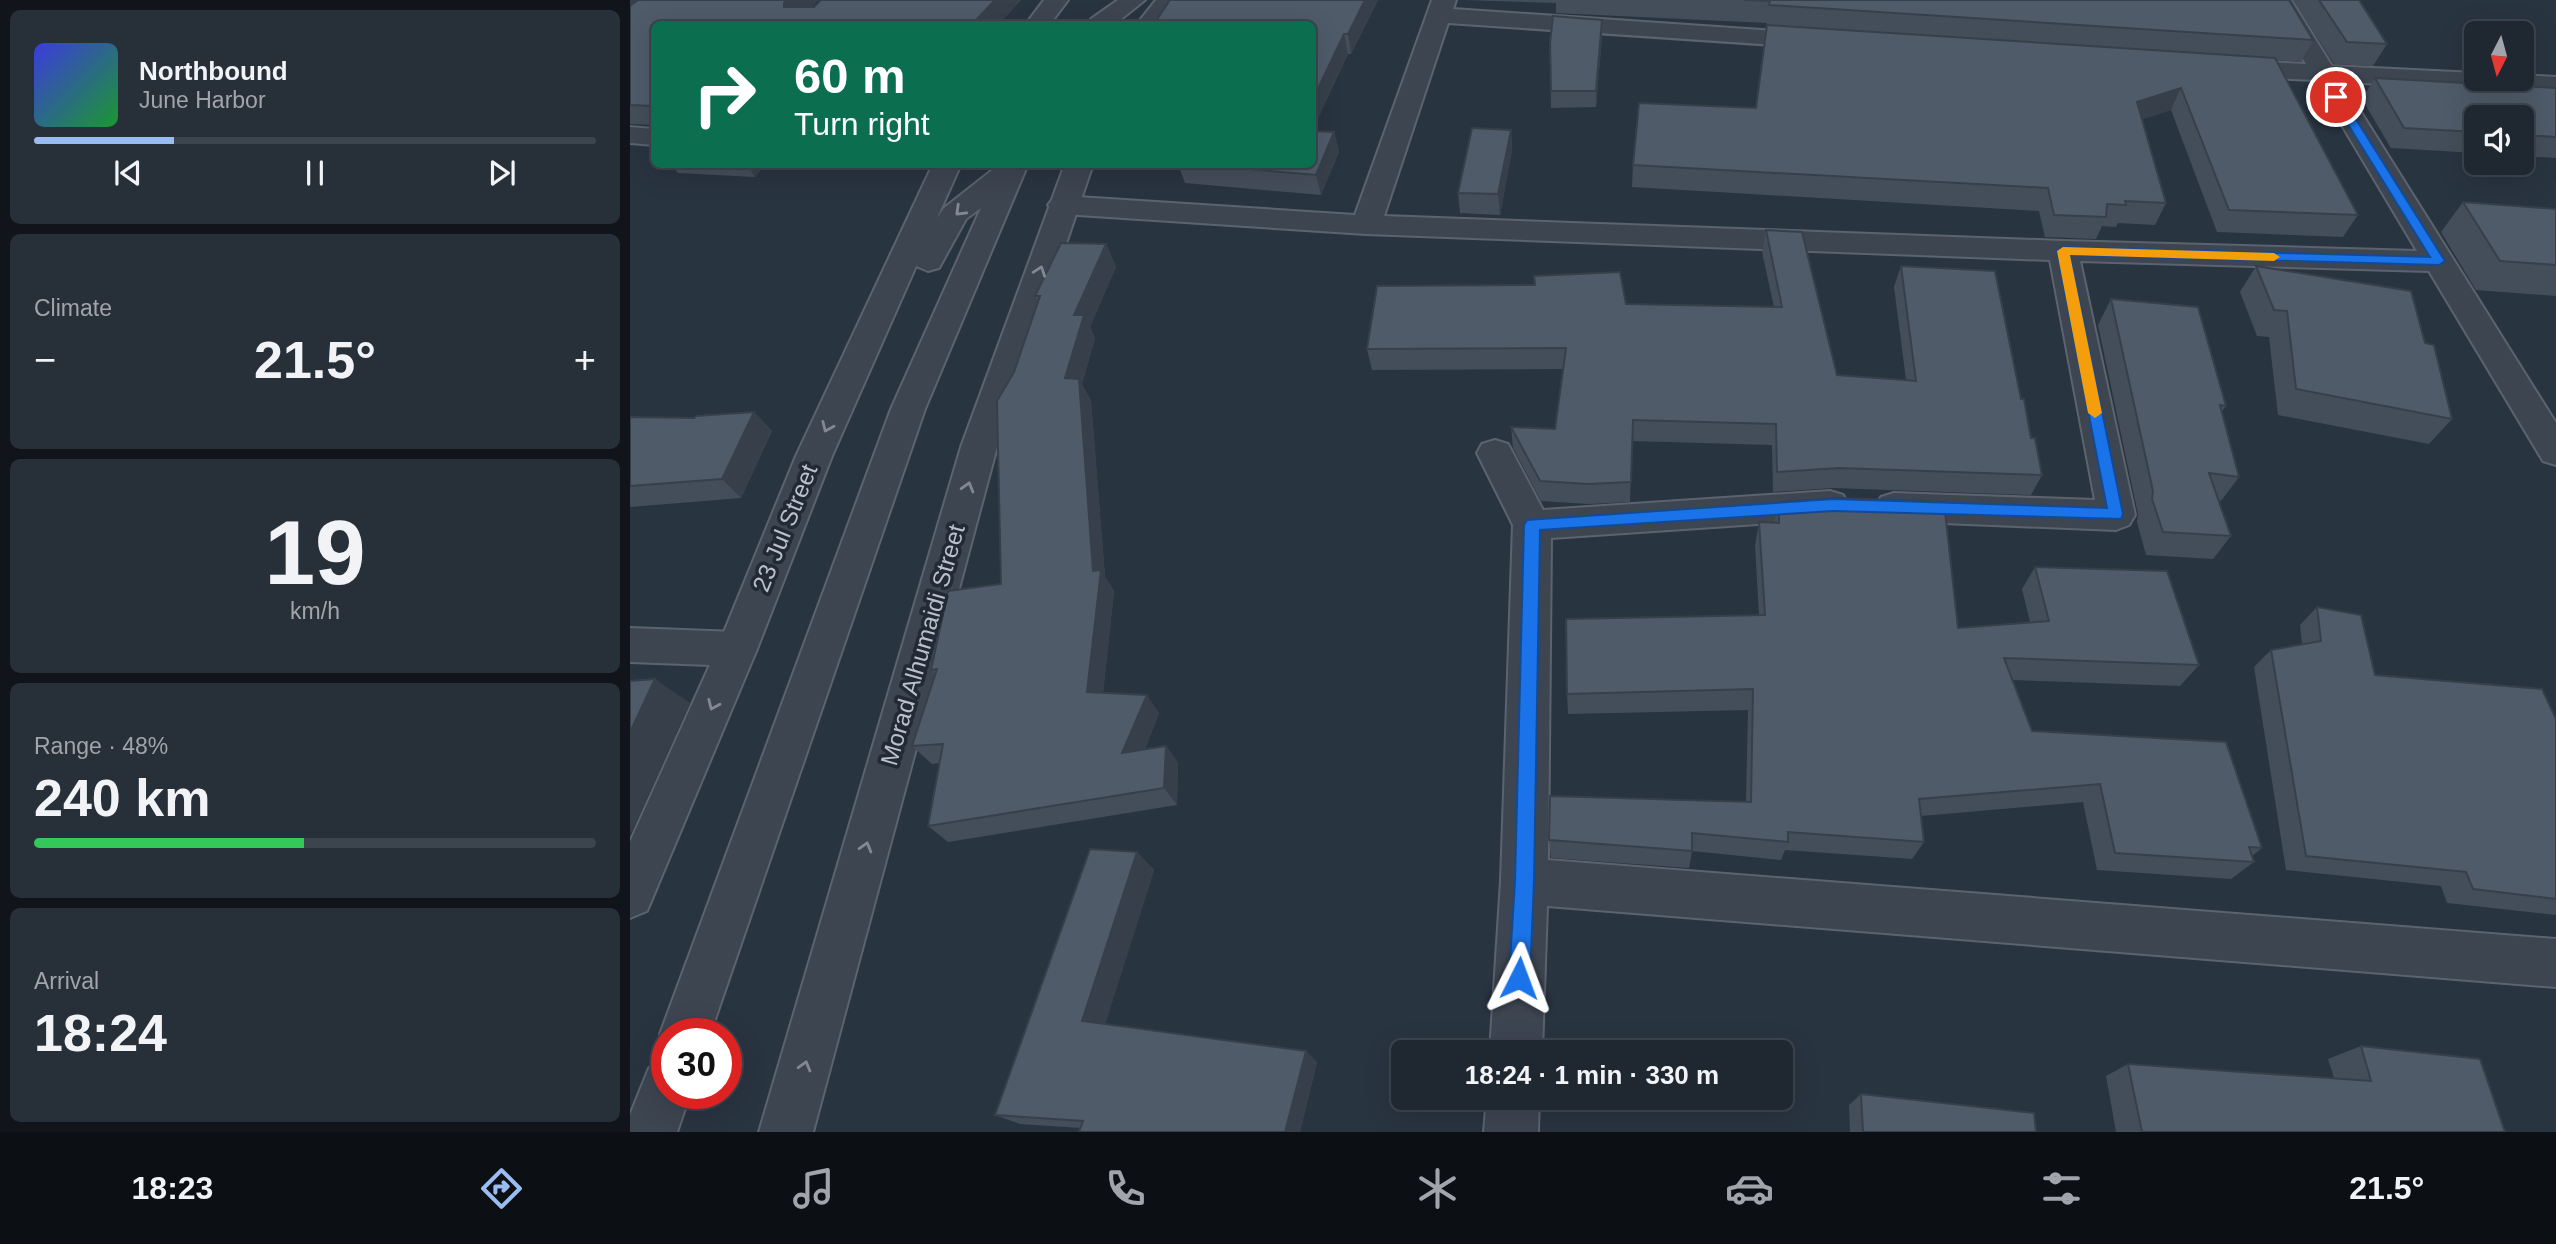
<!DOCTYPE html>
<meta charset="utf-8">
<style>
body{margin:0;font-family:Arial,sans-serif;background:#272f39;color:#f1f3f6;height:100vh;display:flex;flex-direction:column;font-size:26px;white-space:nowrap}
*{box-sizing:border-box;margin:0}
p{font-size:23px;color:#a1a5ab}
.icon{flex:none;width:38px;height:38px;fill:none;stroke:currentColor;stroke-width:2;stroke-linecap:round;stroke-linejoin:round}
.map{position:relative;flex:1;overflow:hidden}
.side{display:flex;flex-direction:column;gap:10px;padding:10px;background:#11151b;width:630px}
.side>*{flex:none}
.guide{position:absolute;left:21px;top:21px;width:665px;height:147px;border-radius:10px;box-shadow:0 7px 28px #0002,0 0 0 2px #3c444d;background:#0b6e4f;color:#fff;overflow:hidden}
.needle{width:46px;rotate:186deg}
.fabs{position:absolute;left:1834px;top:21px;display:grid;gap:14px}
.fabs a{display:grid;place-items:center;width:70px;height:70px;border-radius:10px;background:#1f2731;box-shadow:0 7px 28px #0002,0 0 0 2px #3c444d;font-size:35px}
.speed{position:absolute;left:21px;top:1018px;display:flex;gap:14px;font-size:35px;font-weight:700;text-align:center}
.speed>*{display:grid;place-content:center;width:91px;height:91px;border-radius:50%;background:#1f2731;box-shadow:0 7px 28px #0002,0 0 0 2px #3c444d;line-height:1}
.speed .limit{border:10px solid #d22;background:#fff;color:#111}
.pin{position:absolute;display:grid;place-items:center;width:60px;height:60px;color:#fff;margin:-30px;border:4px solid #fff;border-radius:50%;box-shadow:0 2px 7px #0007}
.me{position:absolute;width:77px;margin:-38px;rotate:3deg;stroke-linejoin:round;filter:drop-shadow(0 0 5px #0008)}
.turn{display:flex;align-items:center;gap:24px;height:147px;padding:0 28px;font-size:32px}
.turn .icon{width:91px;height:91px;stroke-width:2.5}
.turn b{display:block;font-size:49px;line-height:60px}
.big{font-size:52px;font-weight:600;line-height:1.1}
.side .widget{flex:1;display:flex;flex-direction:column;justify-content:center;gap:10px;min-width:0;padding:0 24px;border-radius:10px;background:#272f39}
.side .dial{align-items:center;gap:0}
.dial b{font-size:91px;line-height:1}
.song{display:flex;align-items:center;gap:21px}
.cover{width:84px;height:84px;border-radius:10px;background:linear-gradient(135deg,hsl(240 70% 55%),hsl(130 70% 35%))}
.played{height:7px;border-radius:4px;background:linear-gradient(90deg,#99bcf1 25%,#3c444d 25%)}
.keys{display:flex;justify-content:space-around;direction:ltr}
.heat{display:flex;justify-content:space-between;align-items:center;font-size:38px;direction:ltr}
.charge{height:10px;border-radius:5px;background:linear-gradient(90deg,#34c759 48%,#3c444d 0)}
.trip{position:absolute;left:761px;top:1040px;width:402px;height:70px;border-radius:10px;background:#1f2731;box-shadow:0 7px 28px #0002,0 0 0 2px #3c444d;font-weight:600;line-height:70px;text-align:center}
.menu{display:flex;height:112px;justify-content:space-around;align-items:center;background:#0c1014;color:#a1a5ab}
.menu .icon{width:49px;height:49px}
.menu .active{color:#99bcf1}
.menu b{font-size:32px;color:#f1f3f6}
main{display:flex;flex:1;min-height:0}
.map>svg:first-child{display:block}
</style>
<main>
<section class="side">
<div class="widget">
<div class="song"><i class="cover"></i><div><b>Northbound</b><p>June Harbor</p></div></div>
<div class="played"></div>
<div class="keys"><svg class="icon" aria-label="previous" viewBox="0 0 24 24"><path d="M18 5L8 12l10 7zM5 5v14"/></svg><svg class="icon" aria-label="pause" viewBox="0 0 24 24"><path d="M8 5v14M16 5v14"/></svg><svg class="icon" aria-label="next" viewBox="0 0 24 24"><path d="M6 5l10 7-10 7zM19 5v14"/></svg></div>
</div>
<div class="widget"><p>Climate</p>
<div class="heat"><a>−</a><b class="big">21.5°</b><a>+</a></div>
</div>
<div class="widget dial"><b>19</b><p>km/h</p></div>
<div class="widget"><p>Range · 48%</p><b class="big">240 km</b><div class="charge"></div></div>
<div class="widget"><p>Arrival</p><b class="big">18:24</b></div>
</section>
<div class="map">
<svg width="1926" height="1132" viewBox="0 0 1926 1132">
<rect width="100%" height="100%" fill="#293441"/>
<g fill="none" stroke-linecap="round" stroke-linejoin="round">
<defs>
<g id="minor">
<path d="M 802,0 L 826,0 L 823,9 L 1189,34 L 1198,36 L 1201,41 L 1198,46 L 1189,48 L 818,23 L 754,216 L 1433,241 L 1787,251 L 1685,80 L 1598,76 L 1589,73 L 1585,68 L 1589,63 L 1598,60 L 1676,64 L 1637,0 L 1661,0 L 1702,66 L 1846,73 L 1846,79 L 1892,79 L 1892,75 L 1926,77 L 1926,93 L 1712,82 L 1926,423 L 1926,465 L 1913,461 L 1799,271 L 1450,261 L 1505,515 L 1499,525 L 1486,530 L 1264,521 L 1251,517 L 1246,507 L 1251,497 L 1264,493 L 1465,500 L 1420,260 L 736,234 L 433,214 L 423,211 L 418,205 L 423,199 L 433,196 L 725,215 Z"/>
<path d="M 0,127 L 24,129 L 24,145 L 0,143 Z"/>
<path d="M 865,440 L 878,444 L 913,510 L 1200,491 L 1213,495 L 1218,505 L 1213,515 L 1200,519 L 921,538 L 918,860 L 1926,939 L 1926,987 L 917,906 L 912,1052 L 860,1052 L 871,881 L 883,525 L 847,453 L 852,444 Z"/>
<path d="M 0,628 L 107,632 L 121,637 L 127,649 L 121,661 L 107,666 L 0,662 Z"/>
<path d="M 857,1097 L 909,1097 L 908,1132 L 854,1132 Z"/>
</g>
<g id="tertiary">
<path d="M 414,0 L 438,0 L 420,24 L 396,24 Z"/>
<path d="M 488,0 L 515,0 L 485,24 L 458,24 L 461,19 Z"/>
<path d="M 526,0 L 550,0 L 531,24 L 507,24 Z"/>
<path d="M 303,164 L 331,164 L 307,218 L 314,208 L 370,164 L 398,164 L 295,409 L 80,1034 L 37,1034 L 37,1051 L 30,1034 L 261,409 L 351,208 L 336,219 L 309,268 L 298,271 L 286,266 L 202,456 L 127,649 L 17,911 L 0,918 L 0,842 L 87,649 L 166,456 Z"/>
<path d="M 435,164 L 463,164 L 367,447 L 183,1132 L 129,1132 L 331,447 Z"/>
<path d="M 37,1060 L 37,1094 L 60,1094 L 47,1132 L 0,1132 L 0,1115 L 19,1068 Z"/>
</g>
</defs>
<use href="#minor" stroke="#5b636e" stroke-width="4"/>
<use href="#tertiary" stroke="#5b636e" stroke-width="4"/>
<use href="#minor" fill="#3d4551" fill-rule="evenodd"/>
<use href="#tertiary" fill="#3d4551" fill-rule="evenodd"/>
</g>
<g fill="#444e5a">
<path d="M 188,0 L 181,7 L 184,7 L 191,0 L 391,0 L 369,24 L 24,24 L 24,125 L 0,124 L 0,6 Z"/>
<path d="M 540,0 L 748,0 L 721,54 L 718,54 L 682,131 Z"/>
<path d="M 833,0 L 1659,0 L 1683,40 L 1671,62 L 1646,60 L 1728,215 L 1713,237 L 1587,232 L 1541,110 L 1512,119 L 1536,203 L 1525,225 L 1488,223 L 1486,227 L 1472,226 L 1466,239 L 1415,237 L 1409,211 L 1002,187 L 1003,165 L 1126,108 L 1137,23 L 926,13 L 926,3 Z"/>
<path d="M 1663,0 L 1729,0 L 1757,44 L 1743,66 L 1704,64 Z"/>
<path d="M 972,36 L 966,107 L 921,108 L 920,43 Z"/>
<path d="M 1745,78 L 1926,88 L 1926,158 L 1892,156 L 1892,117 L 1846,117 L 1846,153 L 1761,148 L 1732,99 Z"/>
<path d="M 881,130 L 882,150 L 870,215 L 830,213 L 828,193 Z"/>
<path d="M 704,132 L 709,152 L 691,195 L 555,183 L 548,164 L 682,164 Z"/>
<path d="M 41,164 L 136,164 L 125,177 L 48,173 Z"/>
<path d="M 1833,202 L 1926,209 L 1926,296 L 1846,290 L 1811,232 Z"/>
<path d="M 1136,230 L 1207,375 L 1276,380 L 1264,287 L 1271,266 L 1391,399 L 1412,475 L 1401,495 L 1203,488 L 1143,492 L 1142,445 L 1002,441 L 1000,502 L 958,504 L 911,501 L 883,448 L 881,427 L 925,429 L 933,369 L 742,370 L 737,349 L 996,304 L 1144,307 L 1132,252 Z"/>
<path d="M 476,244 L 486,267 L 460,327 L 465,338 L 452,384 L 461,401 L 475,577 L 484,591 L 473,693 L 529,713 L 515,749 L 536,746 L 548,763 L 547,805 L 318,842 L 298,826 L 309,763 L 302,764 L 282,746 L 305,674 L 301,670 L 371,584 L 384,372 L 408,302 L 405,296 Z"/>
<path d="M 1626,266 L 1795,343 L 1822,419 L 1799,444 L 1648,415 L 1639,337 L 1627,336 L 1610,292 Z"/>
<path d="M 1481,299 L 1596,406 L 1592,411 L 1609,477 L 1591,501 L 1589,500 L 1601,536 L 1583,559 L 1516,555 L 1507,522 L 1508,514 L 1468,325 Z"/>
<path d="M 124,412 L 142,431 L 111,498 L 0,507 L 0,417 L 64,418 Z"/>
<path d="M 1149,502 L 1328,628 L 1400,622 L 1392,589 L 1405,567 L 1569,665 L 1550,686 L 1382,680 L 1402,731 L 1632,848 L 1622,856 L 1624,862 L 1601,879 L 1467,870 L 1453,802 L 1291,816 L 1294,842 L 1282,859 L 1155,850 L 1151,860 L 1062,851 L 1059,868 L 921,858 L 919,840 L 1116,802 L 1118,710 L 938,714 L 937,694 L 1129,615 L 1125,546 L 1129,522 L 1144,523 Z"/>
<path d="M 1687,607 L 1745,675 L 1926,719 L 1926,915 L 1817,903 L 1811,886 L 1656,870 L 1624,667 L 1641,650 L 1672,644 L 1670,625 Z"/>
<path d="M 507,852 L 524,870 L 475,1024 L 687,1062 L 670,1132 L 449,1132 L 450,1128 L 390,1124 L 365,1115 Z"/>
<path d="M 1731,1046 L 1875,1132 L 1486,1132 L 1476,1076 L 1498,1064 L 1704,1078 L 1698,1059 Z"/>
<path d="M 1231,1094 L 1406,1132 L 1220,1132 L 1219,1105 Z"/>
</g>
<g fill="#37404a">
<path d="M 0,0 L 9,0 L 0,6 Z"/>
<path d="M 157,0 L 188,0 L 165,22 L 154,7 L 154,3 Z"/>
<path d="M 365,0 L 391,0 L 369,24 L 345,24 L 344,22 Z"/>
<path d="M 735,0 L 748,0 L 721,54 L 718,34 Z"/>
<path d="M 972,20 L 972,36 L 966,107 L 966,91 Z"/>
<path d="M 714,34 L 718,54 L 682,131 L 682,101 Z"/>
<path d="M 1551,88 L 1541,110 L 1498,124 L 1507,102 Z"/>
<path d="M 881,130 L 882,150 L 870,215 L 868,194 Z"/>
<path d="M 704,132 L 709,152 L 691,195 L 686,175 Z"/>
<path d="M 117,164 L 136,164 L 125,177 Z"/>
<path d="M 476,244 L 486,267 L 460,327 L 465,338 L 452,384 L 461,401 L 475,577 L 484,591 L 471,711 L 457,692 L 463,571 L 435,378 L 444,315 Z"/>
<path d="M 124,412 L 142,431 L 111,498 L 92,479 Z"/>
<path d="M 25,679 L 60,703 L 2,832 L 0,831 L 0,732 Z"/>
<path d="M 517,695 L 529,713 L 506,770 L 492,753 Z"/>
<path d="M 536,746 L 548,763 L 547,805 L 534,788 Z"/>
<path d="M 507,852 L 524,870 L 472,1034 L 452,1021 Z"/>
<path d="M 676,1051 L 687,1062 L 670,1132 L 655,1132 Z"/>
</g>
<g fill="#4f5b69" stroke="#37404a" stroke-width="2">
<path d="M 8,0 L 157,0 L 154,3 L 154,7 L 184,7 L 191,0 L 365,0 L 344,22 L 350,23 L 349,24 L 24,24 L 24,106 L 0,105 L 0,6 Z"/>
<path d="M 540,0 L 735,0 L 718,34 L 714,34 L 682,101 L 682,24 L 524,24 Z"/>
<path d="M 1114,0 L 1659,0 L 1683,40 L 1139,5 L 1140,1 Z"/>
<path d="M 1689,0 L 1729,0 L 1757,44 L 1717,42 Z"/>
<path d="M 923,16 L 972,20 L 966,91 L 921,91 L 920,43 Z"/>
<path d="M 1137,25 L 1645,58 L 1728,215 L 1599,210 L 1551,88 L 1507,102 L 1536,203 L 1495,201 L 1496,205 L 1477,204 L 1476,217 L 1424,215 L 1418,188 L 1003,165 L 1009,103 L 1126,108 Z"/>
<path d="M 1745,78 L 1926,88 L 1926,137 L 1892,135 L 1892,117 L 1846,117 L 1846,132 L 1774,128 Z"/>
<path d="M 842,128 L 881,130 L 868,194 L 828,193 Z"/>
<path d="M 682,131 L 704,132 L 686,175 L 563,164 L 682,164 Z"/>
<path d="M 1833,202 L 1926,209 L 1926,265 L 1870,261 Z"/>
<path d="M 1136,230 L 1172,232 L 1207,375 L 1286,381 L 1271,266 L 1365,271 L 1391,399 L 1394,399 L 1401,438 L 1405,438 L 1412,475 L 1209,468 L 1147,472 L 1146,424 L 1003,420 L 1001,482 L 958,484 L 910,481 L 881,427 L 925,429 L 936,348 L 737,349 L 747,286 L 905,285 L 904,276 L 990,272 L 996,304 L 1152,307 Z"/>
<path d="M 431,243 L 476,244 L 444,315 L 454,315 L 435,378 L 449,379 L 463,571 L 471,570 L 457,692 L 517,695 L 492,753 L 536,746 L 534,788 L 298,826 L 313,744 L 282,746 L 307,669 L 301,670 L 318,591 L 371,584 L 367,401 L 384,372 L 410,296 L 405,296 Z"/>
<path d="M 1626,266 L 1781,291 L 1795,343 L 1804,345 L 1822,419 L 1666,389 L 1657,311 L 1644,310 Z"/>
<path d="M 1481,299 L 1568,307 L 1596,406 L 1590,405 L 1609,477 L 1579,473 L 1601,536 L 1533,532 L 1522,499 L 1523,491 Z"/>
<path d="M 124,412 L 92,479 L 0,486 L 0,417 L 64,418 L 66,416 Z"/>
<path d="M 1210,498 L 1314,502 L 1328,628 L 1419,621 L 1405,567 L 1537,571 L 1569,665 L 1374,658 L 1402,731 L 1596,742 L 1632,848 L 1619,847 L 1624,862 L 1485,853 L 1470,784 L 1289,799 L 1294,842 L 1158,832 L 1158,842 L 1062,833 L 1062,851 L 919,840 L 920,796 L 1121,802 L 1123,689 L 937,694 L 936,619 L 1135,615 L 1129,522 L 1149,523 L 1149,502 Z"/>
<path d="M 1687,607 L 1731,615 L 1745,675 L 1912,689 L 1926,719 L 1926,899 L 1843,889 L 1836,872 L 1676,856 L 1641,650 L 1691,641 Z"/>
<path d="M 25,679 L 0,732 L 0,681 Z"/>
<path d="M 460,849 L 507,852 L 452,1021 L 676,1051 L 655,1132 L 449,1132 L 453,1121 L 365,1115 Z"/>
<path d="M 1731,1046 L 1850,1059 L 1875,1132 L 1512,1132 L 1498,1064 L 1741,1081 Z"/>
<path d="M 1231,1094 L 1404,1113 L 1406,1132 L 1233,1132 Z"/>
</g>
<defs><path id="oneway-chevron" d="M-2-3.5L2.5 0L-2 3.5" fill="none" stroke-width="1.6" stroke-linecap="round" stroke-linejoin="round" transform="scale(1.75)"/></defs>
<g stroke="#828994">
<use href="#oneway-chevron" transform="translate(330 211) rotate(136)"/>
<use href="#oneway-chevron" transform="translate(410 271) rotate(-71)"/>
<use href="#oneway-chevron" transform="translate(197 427) rotate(114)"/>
<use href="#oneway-chevron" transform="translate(338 487) rotate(-74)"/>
<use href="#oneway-chevron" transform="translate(83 705) rotate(114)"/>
<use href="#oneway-chevron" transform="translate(236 847) rotate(-74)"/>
<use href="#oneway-chevron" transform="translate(175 1066) rotate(-74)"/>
</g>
<path fill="#1a73e8" stroke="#114b97" stroke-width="2" d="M 1703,95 L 1712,97 L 1815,261 L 1809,265 L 1440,255 L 1493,514 L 1491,519 L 1203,511 L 910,530 L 904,881 L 900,978 L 897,986 L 889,989 L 882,986 L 879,978 L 885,881 L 894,525 L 897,520 L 1203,499 L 1477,508 L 1427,251 L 1433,247 L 1800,257 L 1701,97 Z"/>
<path fill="#f59e0b" d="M 1433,247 L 1644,253 L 1650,257 L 1644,261 L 1440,255 L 1472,413 L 1465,418 L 1458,413 L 1427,251 Z"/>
<g text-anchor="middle" stroke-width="7" stroke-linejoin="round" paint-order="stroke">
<g font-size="24" fill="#bac1cb" stroke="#222a36">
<text transform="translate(155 528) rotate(-68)" y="8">23 Jul Street</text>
<text transform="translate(293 645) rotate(-74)" y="8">Morad Alhumaidi Street</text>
</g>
</g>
</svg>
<div class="fabs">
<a><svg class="needle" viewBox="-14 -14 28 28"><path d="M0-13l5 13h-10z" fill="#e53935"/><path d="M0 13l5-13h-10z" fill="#a1a5ab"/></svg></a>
<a><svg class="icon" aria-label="sound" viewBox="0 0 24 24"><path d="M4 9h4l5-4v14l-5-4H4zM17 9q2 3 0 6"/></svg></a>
</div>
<div class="speed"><div class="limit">30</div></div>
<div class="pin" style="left:1706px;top:97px;background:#d93025"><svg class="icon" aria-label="arrive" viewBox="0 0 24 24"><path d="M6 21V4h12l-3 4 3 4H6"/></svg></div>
<svg class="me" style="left:889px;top:978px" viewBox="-20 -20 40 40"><path d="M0-17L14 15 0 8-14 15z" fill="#1a73e8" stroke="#fff" stroke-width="4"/></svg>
<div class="trip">18:24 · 1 min · 330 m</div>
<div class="guide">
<div class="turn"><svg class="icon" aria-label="right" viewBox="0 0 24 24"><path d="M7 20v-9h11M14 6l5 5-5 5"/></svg><div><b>60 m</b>Turn right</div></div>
</div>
</div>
</main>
<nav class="menu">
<b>18:23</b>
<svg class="icon active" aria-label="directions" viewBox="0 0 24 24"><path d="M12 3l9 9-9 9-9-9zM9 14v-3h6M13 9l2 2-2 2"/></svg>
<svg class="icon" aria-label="music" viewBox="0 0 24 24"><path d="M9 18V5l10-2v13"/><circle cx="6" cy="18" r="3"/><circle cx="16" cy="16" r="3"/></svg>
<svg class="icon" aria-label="phone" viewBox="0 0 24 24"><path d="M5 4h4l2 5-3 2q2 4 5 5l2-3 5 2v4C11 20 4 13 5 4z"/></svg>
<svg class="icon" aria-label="climate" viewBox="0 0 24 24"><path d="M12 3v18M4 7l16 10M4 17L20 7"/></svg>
<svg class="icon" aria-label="car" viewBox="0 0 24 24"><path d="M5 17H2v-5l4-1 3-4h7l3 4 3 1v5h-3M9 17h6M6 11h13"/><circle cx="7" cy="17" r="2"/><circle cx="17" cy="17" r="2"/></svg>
<svg class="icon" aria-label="filters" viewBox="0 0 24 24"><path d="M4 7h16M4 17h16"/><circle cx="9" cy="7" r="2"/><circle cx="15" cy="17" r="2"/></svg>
<b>21.5°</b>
</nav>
